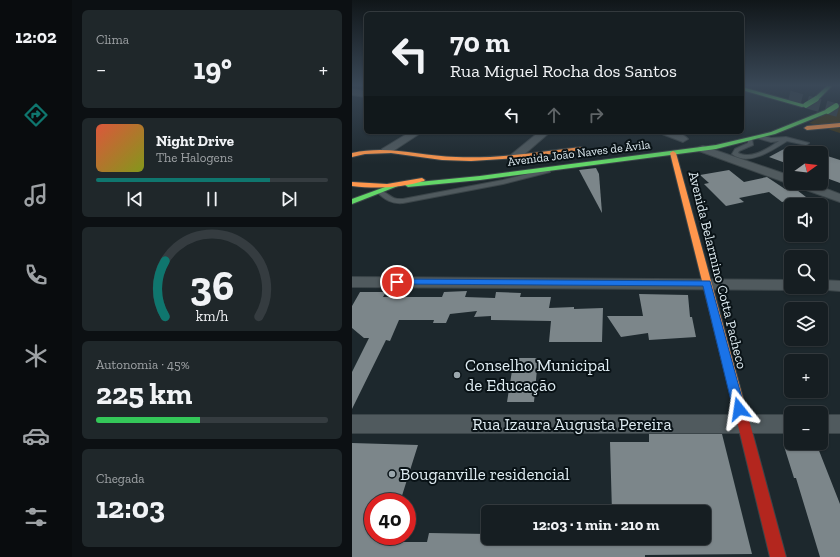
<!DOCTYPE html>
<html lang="pt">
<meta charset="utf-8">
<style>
body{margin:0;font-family:"Zilla Slab",serif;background:#1f272a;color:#f1f3f6;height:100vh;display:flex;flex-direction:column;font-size:15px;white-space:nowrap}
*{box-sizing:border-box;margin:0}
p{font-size:13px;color:#9ea2a5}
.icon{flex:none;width:22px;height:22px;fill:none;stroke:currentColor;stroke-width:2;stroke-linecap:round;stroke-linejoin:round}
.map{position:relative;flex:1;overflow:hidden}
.side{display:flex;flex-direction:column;gap:10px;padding:10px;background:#0c1013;width:280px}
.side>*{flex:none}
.guide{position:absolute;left:12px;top:12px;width:380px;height:122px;border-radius:6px;box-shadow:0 1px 3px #0004,0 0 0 1px #353c40;background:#161e22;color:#f1f3f6;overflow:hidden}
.needle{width:26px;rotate:75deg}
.tools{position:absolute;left:432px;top:146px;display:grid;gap:8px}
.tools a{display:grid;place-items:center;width:44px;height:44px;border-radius:6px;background:#161e22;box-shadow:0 1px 3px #0004,0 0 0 1px #353c40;font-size:20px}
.speed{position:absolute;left:12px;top:493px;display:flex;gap:8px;font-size:20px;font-weight:700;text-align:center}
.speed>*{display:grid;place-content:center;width:52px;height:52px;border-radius:50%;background:#161e22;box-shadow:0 1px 3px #0004,0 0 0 1px #353c40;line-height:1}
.speed .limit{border:6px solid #d22;background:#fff;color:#111}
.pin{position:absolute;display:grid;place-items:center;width:34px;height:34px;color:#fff;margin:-17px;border:2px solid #fff;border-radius:50%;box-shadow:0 1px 4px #0007}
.me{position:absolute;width:44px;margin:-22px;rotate:345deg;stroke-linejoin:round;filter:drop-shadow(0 0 3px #0008)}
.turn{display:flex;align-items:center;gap:14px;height:84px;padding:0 20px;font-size:18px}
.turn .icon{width:52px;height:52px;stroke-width:2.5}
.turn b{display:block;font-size:28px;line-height:34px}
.lanes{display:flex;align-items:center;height:38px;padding:0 20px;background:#0003;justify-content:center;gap:20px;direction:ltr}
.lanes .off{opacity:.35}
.big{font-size:30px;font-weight:700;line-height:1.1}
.side .widget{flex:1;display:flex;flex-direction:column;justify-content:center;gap:6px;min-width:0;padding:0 14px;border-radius:6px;background:#1f272a}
.side .dial{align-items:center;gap:0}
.dial svg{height:104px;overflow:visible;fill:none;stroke:#353c40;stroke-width:7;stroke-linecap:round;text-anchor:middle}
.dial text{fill:#f1f3f6;stroke:none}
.song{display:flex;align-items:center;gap:12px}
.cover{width:48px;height:48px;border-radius:6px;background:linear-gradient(135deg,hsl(10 70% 55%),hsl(70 70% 35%))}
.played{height:4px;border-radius:2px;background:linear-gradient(90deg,#0f766e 75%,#353c40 75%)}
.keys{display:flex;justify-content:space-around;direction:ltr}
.heat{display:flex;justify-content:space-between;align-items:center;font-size:22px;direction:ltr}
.charge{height:6px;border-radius:3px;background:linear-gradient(90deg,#34c759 45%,#353c40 0)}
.trip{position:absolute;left:129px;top:505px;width:230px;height:40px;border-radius:6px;background:#161e22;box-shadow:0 1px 3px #0004,0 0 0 1px #353c40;font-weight:700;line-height:40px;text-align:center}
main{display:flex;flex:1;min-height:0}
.tabs{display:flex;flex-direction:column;width:72px;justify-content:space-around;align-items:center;background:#090c0e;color:#9ea2a5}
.tabs .icon{width:28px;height:28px}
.tabs .on{color:#0f766e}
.tabs b{font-size:18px;color:#f1f3f6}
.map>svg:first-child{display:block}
</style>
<main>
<nav class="tabs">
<b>12:02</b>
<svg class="icon on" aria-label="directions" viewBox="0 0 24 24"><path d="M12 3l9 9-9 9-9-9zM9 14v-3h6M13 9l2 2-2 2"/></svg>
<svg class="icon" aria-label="music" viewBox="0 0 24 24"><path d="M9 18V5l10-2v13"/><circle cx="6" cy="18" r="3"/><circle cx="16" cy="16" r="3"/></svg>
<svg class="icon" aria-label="phone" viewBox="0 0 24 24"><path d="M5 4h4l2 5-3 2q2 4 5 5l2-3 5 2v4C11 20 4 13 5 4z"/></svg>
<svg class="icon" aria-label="climate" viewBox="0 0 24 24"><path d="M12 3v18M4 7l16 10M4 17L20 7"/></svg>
<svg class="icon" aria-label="car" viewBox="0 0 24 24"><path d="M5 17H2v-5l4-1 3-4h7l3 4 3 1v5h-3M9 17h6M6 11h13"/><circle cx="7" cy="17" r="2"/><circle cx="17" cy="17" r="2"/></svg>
<svg class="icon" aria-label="filters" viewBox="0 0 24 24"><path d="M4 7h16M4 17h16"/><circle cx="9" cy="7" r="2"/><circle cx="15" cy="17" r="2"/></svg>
</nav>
<section class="side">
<div class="widget"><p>Clima</p>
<div class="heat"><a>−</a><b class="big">19°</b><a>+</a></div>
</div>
<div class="widget">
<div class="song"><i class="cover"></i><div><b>Night Drive</b><p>The Halogens</p></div></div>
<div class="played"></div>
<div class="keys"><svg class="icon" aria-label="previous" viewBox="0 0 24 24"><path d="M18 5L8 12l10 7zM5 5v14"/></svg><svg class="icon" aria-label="pause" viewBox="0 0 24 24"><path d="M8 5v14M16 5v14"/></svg><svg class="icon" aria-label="next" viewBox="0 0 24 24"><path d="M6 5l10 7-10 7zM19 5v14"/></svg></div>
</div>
<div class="widget dial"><svg viewBox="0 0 100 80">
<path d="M14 69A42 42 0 1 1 86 69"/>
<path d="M14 69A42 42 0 0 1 14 26" stroke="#0f766e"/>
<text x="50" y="56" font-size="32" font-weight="700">36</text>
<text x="50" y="72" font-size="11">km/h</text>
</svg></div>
<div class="widget"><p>Autonomia · 45%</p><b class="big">225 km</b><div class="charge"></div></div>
<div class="widget"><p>Chegada</p><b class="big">12:03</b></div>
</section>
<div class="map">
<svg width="488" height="557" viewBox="0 0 488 557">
<rect width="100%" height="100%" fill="#1d282d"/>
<path fill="#433818" d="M 488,106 L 488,133 L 457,123 Z"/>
<g fill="#7c868a">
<path d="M 439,146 L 439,165 L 417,157 L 430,150 Z"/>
<path d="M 469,154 L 488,160 L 488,183 L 469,176 Z"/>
<path d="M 244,168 L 247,174 L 250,213 L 227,170 Z"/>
<path d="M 377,170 L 392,182 L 415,177 L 433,189 L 441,187 L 454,197 L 430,202 L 417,192 L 387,198 L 392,202 L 374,206 L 352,184 L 357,183 L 348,175 Z"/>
<path d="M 115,291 L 113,297 L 143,298 L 144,292 L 169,293 L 168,297 L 199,297 L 197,308 L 222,307 L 222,309 L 251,308 L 250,342 L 197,342 L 199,321 L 139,320 L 139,316 L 122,317 L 125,311 L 98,314 L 94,323 L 81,323 L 82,320 L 47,320 L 38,341 L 34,340 L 0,409 L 0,372 L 17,338 L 12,338 L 0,328 L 0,306 L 8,292 L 34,292 L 31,297 L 90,297 L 92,292 Z"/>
<path d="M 287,294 L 336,295 L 338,317 L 340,317 L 344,337 L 297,340 L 296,333 L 269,337 L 255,316 L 291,316 Z"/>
<path d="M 162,358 L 186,358 L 182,402 L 155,402 Z"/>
<path d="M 297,434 L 370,434 L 400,554 L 293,555 L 293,557 L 0,557 L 0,443 L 66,445 L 48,502 L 21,502 L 21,536 L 39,536 L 37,542 L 75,542 L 77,533 L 136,534 L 136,538 L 212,538 L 212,543 L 259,545 L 259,542 L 307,542 L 307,538 L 352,538 L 352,512 L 260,512 L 258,442 L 297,442 Z"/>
<path d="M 431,443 L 464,443 L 488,504 L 488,557 L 468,557 L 444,478 L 442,478 Z"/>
</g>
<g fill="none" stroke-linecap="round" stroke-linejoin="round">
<path stroke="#3a454b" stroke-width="13" stroke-dasharray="13 6" stroke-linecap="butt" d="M 437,97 L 488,111"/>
<defs>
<g id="lane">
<path d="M 407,135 L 419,138 L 434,137 L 457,143 L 454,145 L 435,141 C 421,150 396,167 380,154 L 383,149 L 396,143 L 396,139 L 400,139 L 401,145 L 387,151 L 386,153 C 400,160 416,148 427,141 L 419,142 L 405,138 L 404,137 Z"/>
<path d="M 196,169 L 198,170 L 198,172 L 151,184 L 51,203 C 40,204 33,200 25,192 L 28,190 C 38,194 39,200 51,199 L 151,180 Z"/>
</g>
<g id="street">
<path d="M 0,89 L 14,91 L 14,97 L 0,95 Z"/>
<path d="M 58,132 L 70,132 L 38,153 L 30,153 L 29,151 L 30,149 Z"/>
<path d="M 187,132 L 198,132 L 168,158 L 160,158 L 158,156 L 160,154 Z"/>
<path d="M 309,132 C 319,132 329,131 336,139 L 331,142 L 310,134 Z"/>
<path d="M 351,146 L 439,176 L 439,183 L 459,183 L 488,194 L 488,202 L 443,186 L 441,183 L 435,183 L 347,151 L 346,149 L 347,147 Z"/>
<path d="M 0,277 L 439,280 L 439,287 L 446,287 L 439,290 L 0,287 Z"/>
<path d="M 469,280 L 488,281 L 488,291 L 463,289 L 462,287 L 469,287 Z"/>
<rect x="0" y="415" width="439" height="18"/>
<rect x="469" y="415" width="19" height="18"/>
</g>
<g id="fast">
<path d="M 475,86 L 480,86 L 466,100 L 462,100 L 462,98 Z"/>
<path d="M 390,87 L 454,105 L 455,106 L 450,107 L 390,90 Z"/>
<path d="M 476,109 L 478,110 L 478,112 L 423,134 L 364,149 L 128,180 L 56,187 L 53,185 L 56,183 L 128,176 L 364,145 L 419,132 Z"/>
<path d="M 44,183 L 46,184 L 46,186 L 0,204 L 0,199 Z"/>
</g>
<g id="slow">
<path d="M 488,123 L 488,127 L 455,130 L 452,128 L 455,126 Z"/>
<path d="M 229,147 L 231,148 L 231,150 L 166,158 L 119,161 L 90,160 L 39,153 L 13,154 L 0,157 L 0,153 C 37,145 67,156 104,157 C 145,159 188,152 229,147 Z"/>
<path d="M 321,151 L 324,153 L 394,409 L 392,412 L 388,414 L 384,412 L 382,409 L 318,153 Z"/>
<path d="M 70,178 L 73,180 L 72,181 C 48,188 25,189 0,186 L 0,182 L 35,184 Z"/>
</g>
<path id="jam" d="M 388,404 L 392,406 L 394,409 L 434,557 L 418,557 L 382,409 L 384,406 Z"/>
</defs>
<use href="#lane" stroke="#3b4549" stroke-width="2"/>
<use href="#street" stroke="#3b4549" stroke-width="2"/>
<use href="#fast" stroke="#3b4549" stroke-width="2"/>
<use href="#slow" stroke="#3b4549" stroke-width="2"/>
<use href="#jam" stroke="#3b4549" stroke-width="2"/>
<use href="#lane" fill="#505a5e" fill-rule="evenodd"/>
<use href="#street" fill="#505a5e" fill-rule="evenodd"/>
<use href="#fast" fill="#63d668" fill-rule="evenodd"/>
<use href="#slow" fill="#ff974d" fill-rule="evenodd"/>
<use href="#jam" fill="#b3261e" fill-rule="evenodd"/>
<defs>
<g id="fast-bridge">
<path d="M 454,105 L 464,99"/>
<path d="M 476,111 L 484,106"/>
</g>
</defs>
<use href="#fast-bridge" stroke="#3b4549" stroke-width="6" stroke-linecap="butt"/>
<use href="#fast-bridge" stroke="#63d668" stroke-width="5.5"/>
</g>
<linearGradient id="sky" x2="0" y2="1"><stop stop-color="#101619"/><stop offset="0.52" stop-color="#3a4857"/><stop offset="1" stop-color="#3a4857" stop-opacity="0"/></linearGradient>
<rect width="488" height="164" fill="url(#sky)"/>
<path fill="#1a73e8" stroke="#114b97" d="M 45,279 L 358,281 L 393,409 L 391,413 L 387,414 L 383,413 L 381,409 L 351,286 L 42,284 L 41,282 Z"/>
<g fill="#9ba7ad" stroke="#091216" stroke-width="1.5">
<circle cx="105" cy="375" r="4"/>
<circle cx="40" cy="474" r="4"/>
</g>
<g text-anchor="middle" stroke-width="4" stroke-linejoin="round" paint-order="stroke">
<g font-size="12" fill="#dfecf2" stroke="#091216">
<text transform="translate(227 153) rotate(-7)" y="4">Avenida João Naves de Ávila</text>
</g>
<g font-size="14" fill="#dfecf2" stroke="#091216">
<text transform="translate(366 270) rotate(76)" y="5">Avenida Belarmino Cotta Pacheco</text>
</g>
<g font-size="17" fill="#dfecf2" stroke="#091216" text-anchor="start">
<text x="113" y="371">Conselho Municipal<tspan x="113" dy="20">de Educação</tspan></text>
<text x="48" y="480">Bouganville residencial</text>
</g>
<g font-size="17" fill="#dfecf2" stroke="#091216">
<text x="220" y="430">Rua Izaura Augusta Pereira</text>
</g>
</g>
</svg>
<div class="tools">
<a><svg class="needle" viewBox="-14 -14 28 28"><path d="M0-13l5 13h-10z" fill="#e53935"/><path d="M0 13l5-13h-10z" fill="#9ea2a5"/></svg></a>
<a><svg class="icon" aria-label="sound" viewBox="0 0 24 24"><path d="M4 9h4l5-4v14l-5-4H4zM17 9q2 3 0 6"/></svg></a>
<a><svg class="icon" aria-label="search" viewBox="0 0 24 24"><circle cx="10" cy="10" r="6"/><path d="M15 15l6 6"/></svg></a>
<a><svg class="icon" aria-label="layers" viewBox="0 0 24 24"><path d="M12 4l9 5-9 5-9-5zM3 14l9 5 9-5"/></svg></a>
<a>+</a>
<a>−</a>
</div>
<div class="speed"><div class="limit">40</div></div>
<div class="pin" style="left:45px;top:282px;background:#d93025"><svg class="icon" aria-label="arrive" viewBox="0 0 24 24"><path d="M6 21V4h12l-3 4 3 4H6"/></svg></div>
<svg class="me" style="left:387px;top:409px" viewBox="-20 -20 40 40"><path d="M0-17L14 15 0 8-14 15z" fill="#1a73e8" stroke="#fff" stroke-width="4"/></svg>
<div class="trip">12:03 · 1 min · 210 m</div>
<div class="guide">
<div class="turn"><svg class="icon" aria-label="left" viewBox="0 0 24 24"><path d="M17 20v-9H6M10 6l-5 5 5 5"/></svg><div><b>70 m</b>Rua Miguel Rocha dos Santos</div></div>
<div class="lanes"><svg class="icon" aria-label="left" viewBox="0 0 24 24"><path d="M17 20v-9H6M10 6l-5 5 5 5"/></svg><svg class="icon off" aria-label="ahead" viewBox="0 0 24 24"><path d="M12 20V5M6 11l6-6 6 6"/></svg><svg class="icon off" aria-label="right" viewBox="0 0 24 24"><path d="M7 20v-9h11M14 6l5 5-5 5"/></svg></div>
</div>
</div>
</main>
